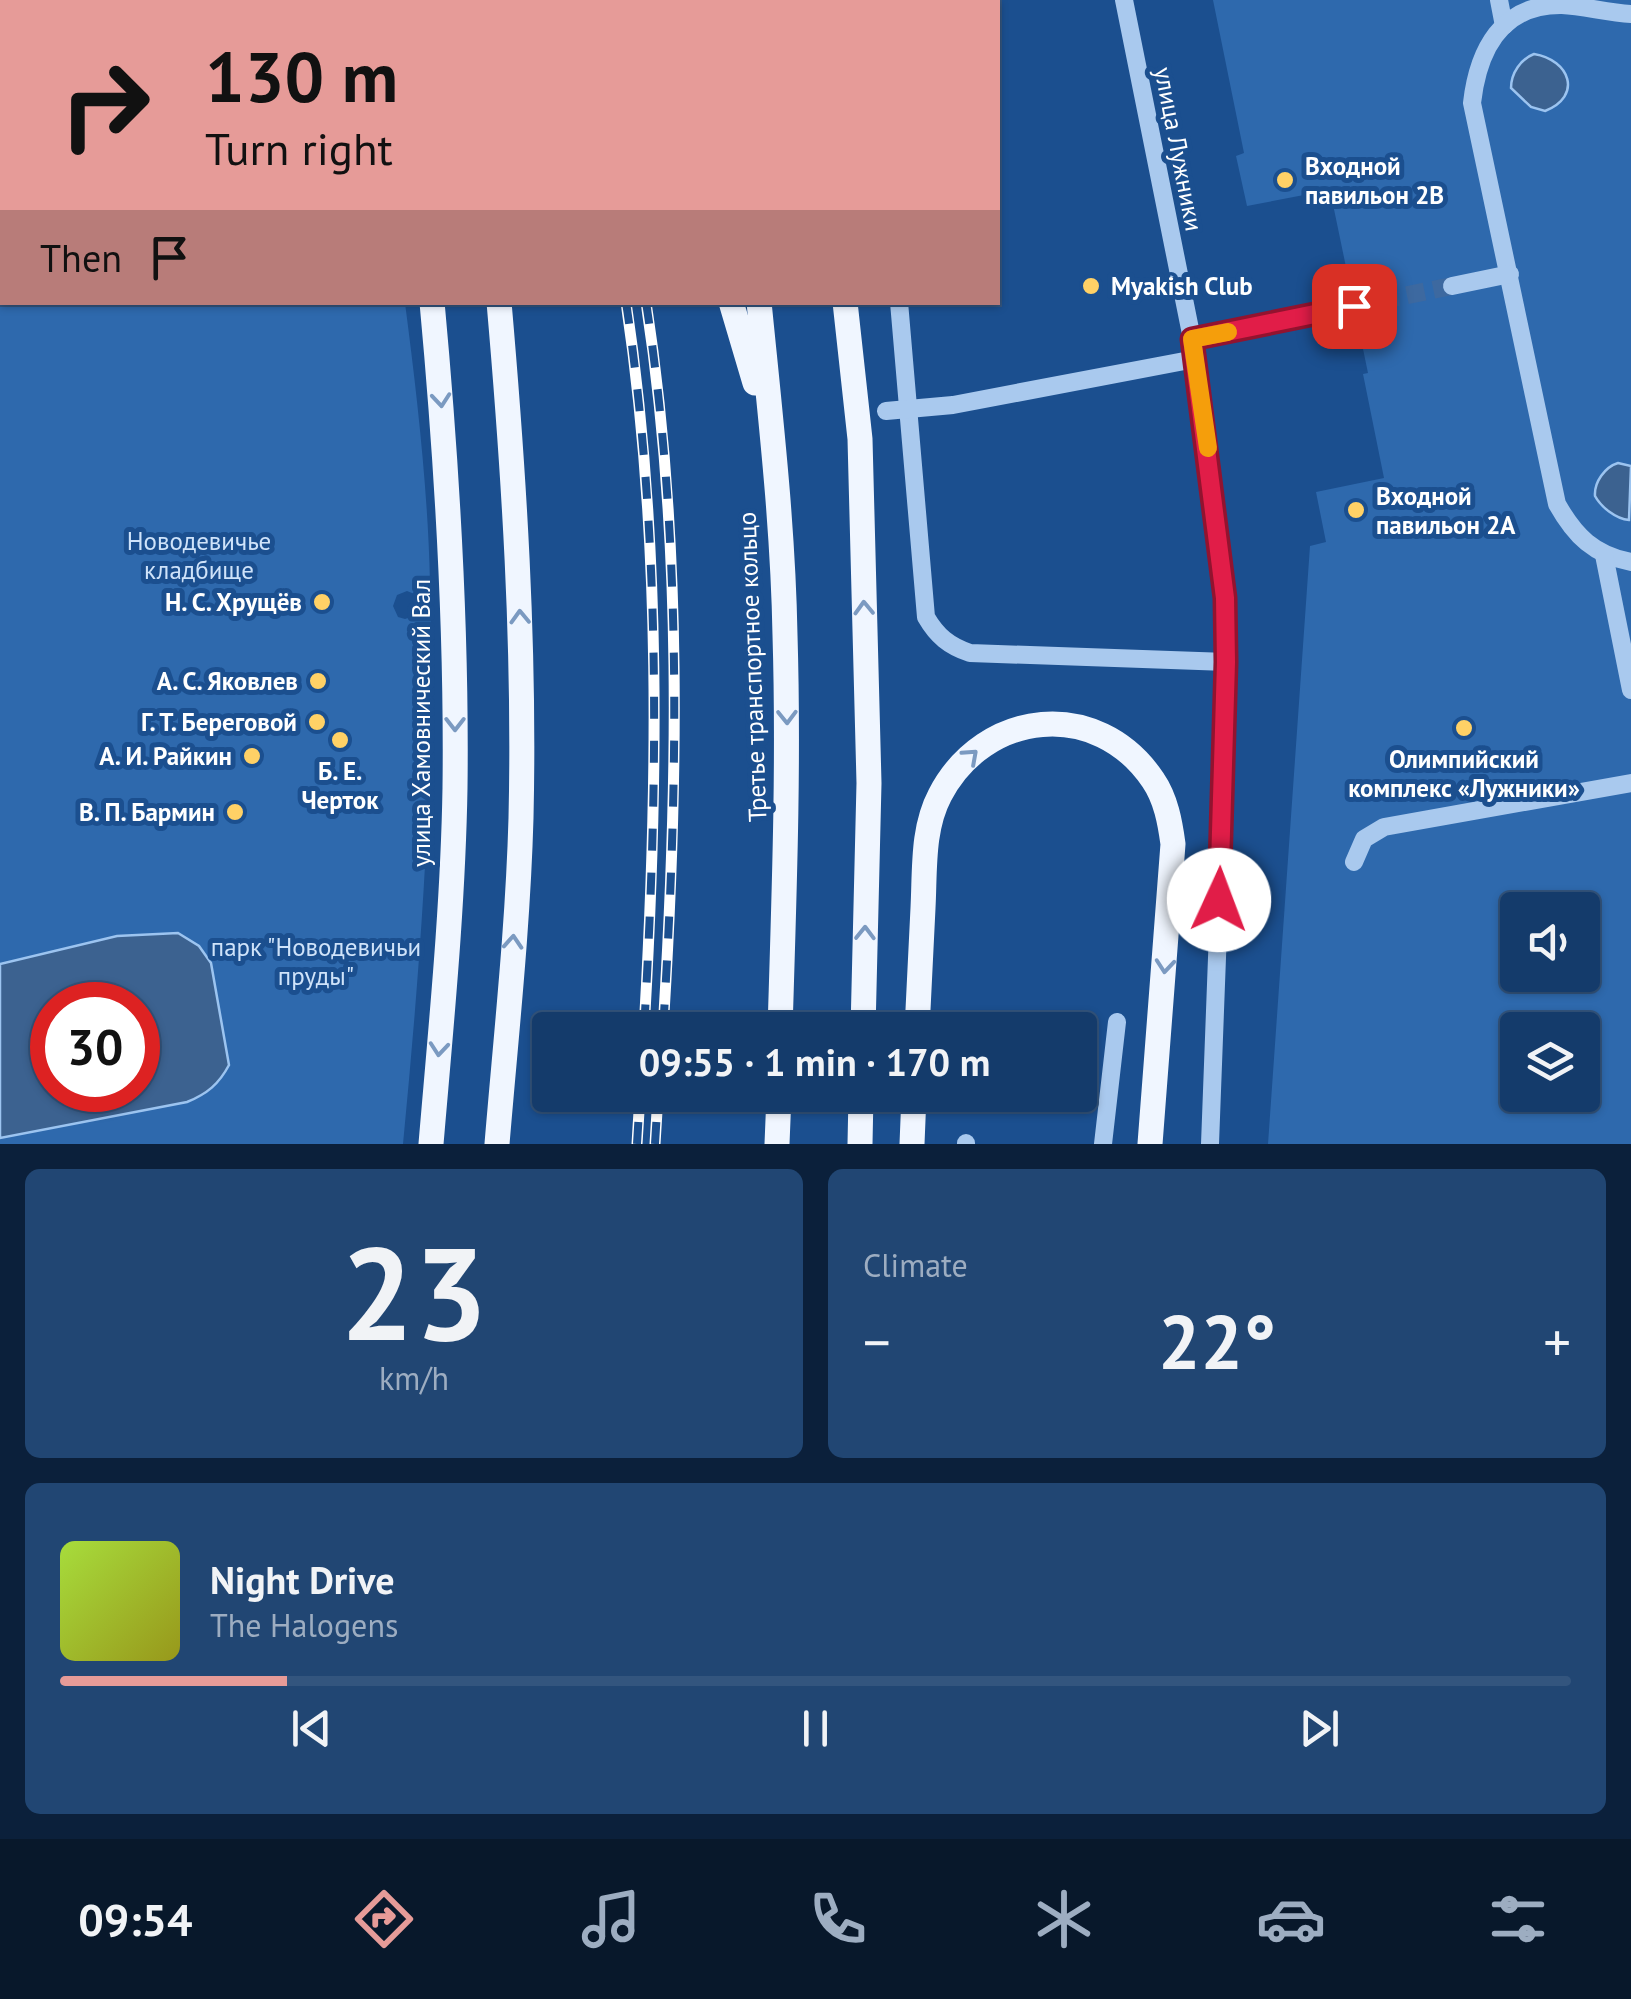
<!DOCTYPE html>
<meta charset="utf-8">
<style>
body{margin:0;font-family:"PT Sans",sans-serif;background:#214673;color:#f1f3f6;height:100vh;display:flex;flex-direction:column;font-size:38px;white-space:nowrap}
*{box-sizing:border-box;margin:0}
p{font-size:32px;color:#9dadc1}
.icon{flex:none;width:55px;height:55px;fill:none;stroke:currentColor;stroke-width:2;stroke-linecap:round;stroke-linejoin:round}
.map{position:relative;height:1144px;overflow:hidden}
.drawer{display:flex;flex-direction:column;gap:25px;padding:25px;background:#0b203b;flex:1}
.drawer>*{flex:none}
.hud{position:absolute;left:0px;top:0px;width:1000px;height:305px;box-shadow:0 2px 8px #0004,0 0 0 2px #33557e;background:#e69b98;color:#111;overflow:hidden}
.fabs{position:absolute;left:1500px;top:892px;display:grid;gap:20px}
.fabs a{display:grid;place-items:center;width:100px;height:100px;border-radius:10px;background:#143b6b;box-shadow:0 2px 8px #0004,0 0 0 2px #33557e;font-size:50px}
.speed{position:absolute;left:30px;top:982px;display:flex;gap:20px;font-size:50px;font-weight:700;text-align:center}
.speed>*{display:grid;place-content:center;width:130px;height:130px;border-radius:50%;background:#143b6b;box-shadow:0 2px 8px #0004,0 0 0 2px #33557e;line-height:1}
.speed .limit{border:15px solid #d22;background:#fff;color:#111}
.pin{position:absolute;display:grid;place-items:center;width:85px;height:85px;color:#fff;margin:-42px;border-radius:20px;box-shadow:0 5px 15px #0006}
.me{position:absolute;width:110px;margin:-55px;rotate:2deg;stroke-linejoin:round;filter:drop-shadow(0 0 8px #0008)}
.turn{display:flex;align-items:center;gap:35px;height:210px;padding:0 40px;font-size:45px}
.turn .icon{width:130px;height:130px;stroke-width:2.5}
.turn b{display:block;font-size:70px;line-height:85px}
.then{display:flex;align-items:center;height:95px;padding:0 40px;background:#0003;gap:20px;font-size:38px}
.big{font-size:75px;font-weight:700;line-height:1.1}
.drawer .card{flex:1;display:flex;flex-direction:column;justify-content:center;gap:15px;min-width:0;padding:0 35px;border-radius:15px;background:#214673}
.drawer .dial{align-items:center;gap:0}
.dial b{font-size:130px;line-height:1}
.song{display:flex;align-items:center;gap:30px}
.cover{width:120px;height:120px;border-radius:15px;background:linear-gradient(135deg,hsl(80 70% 55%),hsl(60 70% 35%))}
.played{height:10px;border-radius:5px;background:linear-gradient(90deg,#e69b98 15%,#33557e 15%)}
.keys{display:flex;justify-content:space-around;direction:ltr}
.heat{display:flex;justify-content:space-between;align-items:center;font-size:55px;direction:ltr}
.drawer .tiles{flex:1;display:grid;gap:25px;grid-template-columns:1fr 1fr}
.card:last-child{grid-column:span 2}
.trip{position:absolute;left:532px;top:1012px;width:565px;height:100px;border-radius:10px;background:#143b6b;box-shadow:0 2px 8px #0004,0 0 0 2px #33557e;font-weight:700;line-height:100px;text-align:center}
.dock{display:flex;height:160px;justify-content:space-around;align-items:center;background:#08182b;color:#9dadc1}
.dock .icon{width:70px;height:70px}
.dock .active{color:#e69b98}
.dock b{font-size:45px;color:#f1f3f6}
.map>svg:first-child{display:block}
</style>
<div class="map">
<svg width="1631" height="1144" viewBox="0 0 1631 1144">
<rect width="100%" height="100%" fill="#1b4f8f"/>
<g fill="#2e69ad" fill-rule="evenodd">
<path d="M 0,0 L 353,0 L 353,2 L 2,2 L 2,302 L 405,303 C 417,395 428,490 430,583 C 435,771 421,957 403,1144 L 0,1144 L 0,1138 L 187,1102 L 204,1095 L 221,1079 L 117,936 L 0,964 ZM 407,591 L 417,595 L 421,605 L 417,615 L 405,619 L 398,617 L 393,606 L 397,595 Z"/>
<path d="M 1213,0 L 1631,0 L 1631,1144 L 1268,1144 L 1310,546 L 1326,542 L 1316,492 L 1384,478 L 1363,374 L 1368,373 L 1330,190 L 1247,206 L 1236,156 L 1244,153 ZM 1518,910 L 1582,910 L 1582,975 L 1518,975 ZM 1518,1030 L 1582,1030 L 1582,1095 L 1518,1095 Z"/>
</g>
<g fill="#3c6290" stroke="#9cc4f0" stroke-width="2.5" fill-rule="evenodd">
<path d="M 1534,54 C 1570,60 1583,96 1545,111 L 1531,107 L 1511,88 C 1511,73 1521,59 1534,54 Z"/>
<path d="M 1618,463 L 1631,466 L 1629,520 C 1616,519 1601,507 1595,496 C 1594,482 1605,467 1618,463 Z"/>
<path d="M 178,933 L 199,946 L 211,963 L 229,1065 C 219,1084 207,1094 187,1102 L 0,1138 L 0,964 L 117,936 ZM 138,1005 L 138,1090 L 52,1090 L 52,1005 Z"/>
</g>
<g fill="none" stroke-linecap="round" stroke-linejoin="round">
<path stroke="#3d69a0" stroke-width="18" stroke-dasharray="18 9" stroke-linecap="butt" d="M 1354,306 L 1452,286"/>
<g stroke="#a9c9ee" stroke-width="18">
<path d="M 859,0 L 860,2"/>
<path d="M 1124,0 L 1192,339 L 1225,597 L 1223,798 L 1210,1144"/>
<path d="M 1499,0 L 1504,26"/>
<path d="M 1631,14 C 1608,13 1584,6 1562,5 C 1501,4 1478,51 1472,103 L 1557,504 C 1575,536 1594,555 1631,562"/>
<path d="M 1452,286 L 1510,274"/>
<path d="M 899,302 L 926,617 C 937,636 949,646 970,653 L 1227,662"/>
<path d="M 1192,339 L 1354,306"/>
<path d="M 886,411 L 953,405 L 1195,359"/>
<path d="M 1604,555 L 1631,690"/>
<path d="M 1354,862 L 1364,839 L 1384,827 L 1631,783"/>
<path d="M 966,1144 L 966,1143"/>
<path d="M 1103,1144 L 1117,1022"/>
</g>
<g stroke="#f0f6ff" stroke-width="25">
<path d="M 387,0 L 388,2"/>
<path d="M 447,0 L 448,2"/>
<path d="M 660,0 L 661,2"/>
<path d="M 722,0 L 723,2"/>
<path d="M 796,0 L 797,2"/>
<path d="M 731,302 L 755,383"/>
<path d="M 759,302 C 770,413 783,524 785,635 C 789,767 784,898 780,1030"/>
<path d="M 845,302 L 860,439 L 869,783 L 863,1030"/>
<path d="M 917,1030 C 919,989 921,948 923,908 C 925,870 922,829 940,795 C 984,710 1097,697 1153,780 C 1166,799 1170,822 1173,844 L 1150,1144"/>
<path d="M 431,1144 C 441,1026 453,907 455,788 C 457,625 447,464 432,302"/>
<path d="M 497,1144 C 506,1036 518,927 521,818 C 525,646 514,474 499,302"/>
<path d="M 777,1144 L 779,1095"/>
<path d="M 860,1144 L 861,1095"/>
<path d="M 912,1144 L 914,1095"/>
</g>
<defs>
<g id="rail">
<path d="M 572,0 L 573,2"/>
<path d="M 593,0 L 593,2"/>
<path d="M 626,302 C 662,543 658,788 644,1030"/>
<path d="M 646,302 C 683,543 678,788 663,1030"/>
<path d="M 637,1144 L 640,1095"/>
<path d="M 655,1144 L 658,1095"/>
</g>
</defs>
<use href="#rail" stroke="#fff" stroke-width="11"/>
<use href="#rail" stroke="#1b4f8f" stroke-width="8" stroke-dasharray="22" stroke-linecap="butt"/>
</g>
<defs><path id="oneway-chevron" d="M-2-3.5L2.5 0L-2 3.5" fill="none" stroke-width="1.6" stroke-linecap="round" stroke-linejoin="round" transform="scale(2.5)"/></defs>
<g stroke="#7b9ac1">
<use href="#oneway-chevron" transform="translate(441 400) rotate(85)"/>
<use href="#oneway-chevron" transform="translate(864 608) rotate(-92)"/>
<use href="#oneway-chevron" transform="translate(520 617) rotate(-92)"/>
<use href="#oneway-chevron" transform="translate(787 717) rotate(89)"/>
<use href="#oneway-chevron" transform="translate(455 724) rotate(90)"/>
<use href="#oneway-chevron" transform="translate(971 756) rotate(-42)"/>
<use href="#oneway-chevron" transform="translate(865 933) rotate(-89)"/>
<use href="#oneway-chevron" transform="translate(513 942) rotate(-86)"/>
<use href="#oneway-chevron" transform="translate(1165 966) rotate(95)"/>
<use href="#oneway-chevron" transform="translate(439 1049) rotate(95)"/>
</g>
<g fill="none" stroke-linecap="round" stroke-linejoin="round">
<defs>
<path id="route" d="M 1219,900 L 1226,662 L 1225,598 L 1192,339 L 1354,306"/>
</defs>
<use href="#route" stroke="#92132f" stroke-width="25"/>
<use href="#route" stroke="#e11d48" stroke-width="18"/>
<path stroke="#f59e0b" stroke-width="18" d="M 1208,448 L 1192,339 L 1228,332"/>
</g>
<g fill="#ffd166" stroke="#1b4f8f" stroke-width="4">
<circle cx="1285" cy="180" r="10"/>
<circle cx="1091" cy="286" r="10"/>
<circle cx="1356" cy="510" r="10"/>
<circle cx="322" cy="602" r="10"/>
<circle cx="318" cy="681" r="10"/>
<circle cx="317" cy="722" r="10"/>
<circle cx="1464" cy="728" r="10"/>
<circle cx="340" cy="740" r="10"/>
<circle cx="252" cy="756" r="10"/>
<circle cx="235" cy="812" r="10"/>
</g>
<g text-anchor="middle" stroke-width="10" stroke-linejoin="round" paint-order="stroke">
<g font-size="25" fill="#fff" stroke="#1b4f8f">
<text transform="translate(1179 149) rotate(79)" y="9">улица Лужники</text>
<text transform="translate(752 667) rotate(-92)" y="9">Третье транспортное кольцо</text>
<text transform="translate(421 723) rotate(-90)" y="9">улица Хамовнический Вал</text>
</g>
<g font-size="25" font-weight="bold" fill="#fff" stroke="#1b4f8f" text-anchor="end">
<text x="1305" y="175" text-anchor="start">Входной<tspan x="1305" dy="29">павильон 2B</tspan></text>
<text x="1111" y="295" text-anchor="start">Myakish Club</text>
<text x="1376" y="505" text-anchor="start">Входной<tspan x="1376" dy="29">павильон 2A</tspan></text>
<text x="302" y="611">Н. С. Хрущёв</text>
<text x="298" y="690">А. С. Яковлев</text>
<text x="297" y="731">Г. Т. Береговой</text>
<text x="232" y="765">А. И. Райкин</text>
<text x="1464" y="768" text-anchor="middle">Олимпийский<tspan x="1464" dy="29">комплекс «Лужники»</tspan></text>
<text x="340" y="780" text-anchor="middle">Б. Е.<tspan x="340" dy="29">Черток</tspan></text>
<text x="215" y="821">В. П. Бармин</text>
</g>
<g font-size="25" fill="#cfe3fa" stroke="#1b4f8f">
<text x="199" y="550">Новодевичье<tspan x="199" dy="29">кладбище</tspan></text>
<text x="316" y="956">парк "Новодевичьи<tspan x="316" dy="29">пруды"</tspan></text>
</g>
</g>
</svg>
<div class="fabs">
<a><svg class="icon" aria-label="sound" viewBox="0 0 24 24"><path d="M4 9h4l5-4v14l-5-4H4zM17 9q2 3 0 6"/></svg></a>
<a><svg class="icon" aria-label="layers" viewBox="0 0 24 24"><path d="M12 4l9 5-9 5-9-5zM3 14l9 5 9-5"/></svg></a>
</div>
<div class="speed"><div class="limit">30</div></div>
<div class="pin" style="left:1354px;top:306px;background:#d93025"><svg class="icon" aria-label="arrive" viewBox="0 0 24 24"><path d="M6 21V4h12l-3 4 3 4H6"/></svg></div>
<svg class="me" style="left:1219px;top:900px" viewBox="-20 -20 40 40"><circle r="19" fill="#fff"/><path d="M0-13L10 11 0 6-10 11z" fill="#e11d48"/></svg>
<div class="trip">09:55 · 1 min · 170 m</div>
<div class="hud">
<div class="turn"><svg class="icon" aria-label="right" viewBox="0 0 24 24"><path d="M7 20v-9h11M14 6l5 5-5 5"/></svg><div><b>130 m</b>Turn right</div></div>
<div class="then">Then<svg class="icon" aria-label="arrive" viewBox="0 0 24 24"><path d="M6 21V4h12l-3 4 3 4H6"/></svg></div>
</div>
</div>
<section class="drawer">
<div class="tiles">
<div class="card dial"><b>23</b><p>km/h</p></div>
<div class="card"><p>Climate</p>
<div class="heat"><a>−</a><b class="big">22°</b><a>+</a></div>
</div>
<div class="card">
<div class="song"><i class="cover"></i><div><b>Night Drive</b><p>The Halogens</p></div></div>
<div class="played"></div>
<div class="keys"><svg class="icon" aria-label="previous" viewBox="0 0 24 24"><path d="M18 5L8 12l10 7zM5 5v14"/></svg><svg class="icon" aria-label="pause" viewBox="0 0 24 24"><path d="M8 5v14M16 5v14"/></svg><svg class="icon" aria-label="next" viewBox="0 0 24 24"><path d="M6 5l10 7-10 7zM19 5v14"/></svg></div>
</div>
</div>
</section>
<nav class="dock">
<b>09:54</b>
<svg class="icon active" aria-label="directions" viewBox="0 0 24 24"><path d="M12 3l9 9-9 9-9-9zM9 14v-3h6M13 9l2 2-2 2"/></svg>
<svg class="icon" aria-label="music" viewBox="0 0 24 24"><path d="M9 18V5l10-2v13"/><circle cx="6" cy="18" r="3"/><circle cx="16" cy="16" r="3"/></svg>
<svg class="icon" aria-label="phone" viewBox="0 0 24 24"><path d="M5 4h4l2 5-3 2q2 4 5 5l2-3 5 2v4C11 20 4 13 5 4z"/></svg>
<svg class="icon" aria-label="climate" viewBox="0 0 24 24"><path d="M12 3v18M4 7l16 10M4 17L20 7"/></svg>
<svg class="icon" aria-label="car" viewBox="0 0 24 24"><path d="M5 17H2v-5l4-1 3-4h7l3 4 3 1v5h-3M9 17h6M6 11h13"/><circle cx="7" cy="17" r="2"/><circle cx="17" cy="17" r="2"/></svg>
<svg class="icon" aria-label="filters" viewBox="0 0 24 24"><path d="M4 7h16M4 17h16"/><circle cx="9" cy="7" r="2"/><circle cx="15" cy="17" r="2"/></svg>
</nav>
